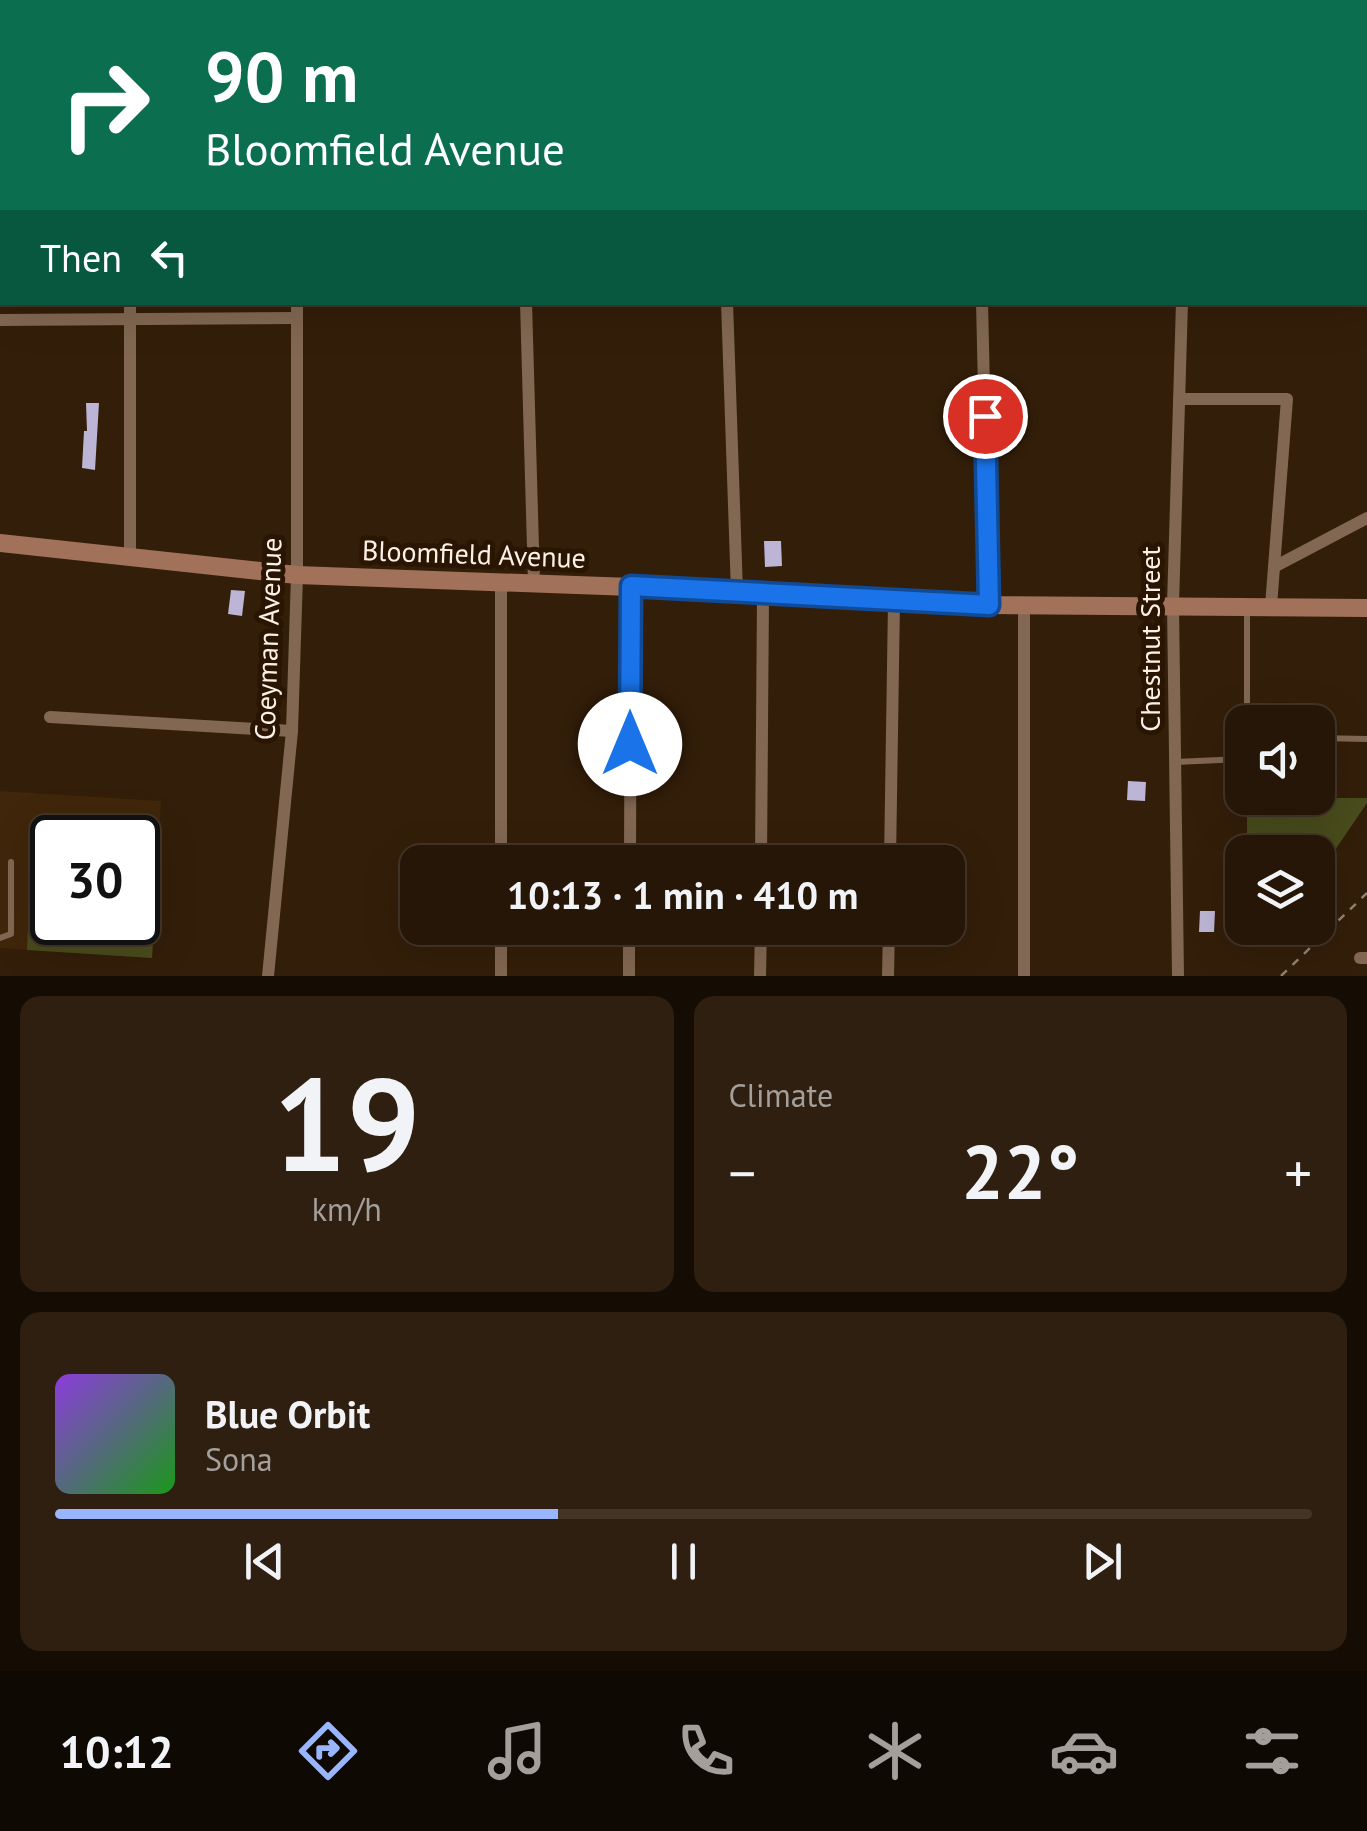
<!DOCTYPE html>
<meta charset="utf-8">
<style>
body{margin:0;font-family:"PT Sans",sans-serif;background:#2e1f11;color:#f1f3f6;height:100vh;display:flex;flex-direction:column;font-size:38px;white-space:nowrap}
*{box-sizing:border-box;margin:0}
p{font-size:32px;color:#a49f9b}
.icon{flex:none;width:55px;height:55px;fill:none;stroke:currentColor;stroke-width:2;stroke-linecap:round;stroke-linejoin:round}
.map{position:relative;height:976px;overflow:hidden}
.details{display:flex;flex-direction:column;gap:20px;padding:20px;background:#150c04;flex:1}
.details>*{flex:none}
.top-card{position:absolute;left:0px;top:0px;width:1368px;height:305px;box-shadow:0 10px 40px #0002,0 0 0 2px #423528;background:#0b6e4f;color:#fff;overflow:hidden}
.controls{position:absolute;left:1225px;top:705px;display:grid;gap:20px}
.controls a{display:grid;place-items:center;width:110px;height:110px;border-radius:20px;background:#261607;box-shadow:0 10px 40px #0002,0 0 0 2px #423528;font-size:50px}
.speed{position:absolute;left:30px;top:815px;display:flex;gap:20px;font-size:50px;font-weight:700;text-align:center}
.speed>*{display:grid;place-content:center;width:130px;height:130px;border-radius:50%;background:#261607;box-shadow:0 10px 40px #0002,0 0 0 2px #423528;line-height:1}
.speed .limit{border:5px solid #111;border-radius:15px;background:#fff;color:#111}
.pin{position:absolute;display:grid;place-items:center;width:85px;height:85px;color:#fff;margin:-42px;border:5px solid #fff;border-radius:50%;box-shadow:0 2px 10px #0007}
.me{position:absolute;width:110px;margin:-55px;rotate:0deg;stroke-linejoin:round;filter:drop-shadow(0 0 8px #0008)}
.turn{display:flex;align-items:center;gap:35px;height:210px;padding:0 40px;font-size:45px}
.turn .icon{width:130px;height:130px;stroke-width:2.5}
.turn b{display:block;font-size:70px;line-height:85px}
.then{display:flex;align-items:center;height:95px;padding:0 40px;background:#0003;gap:20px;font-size:38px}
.big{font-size:75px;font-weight:800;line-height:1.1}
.details .card{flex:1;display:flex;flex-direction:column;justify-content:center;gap:15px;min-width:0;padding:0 35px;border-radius:20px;background:#2e1f11}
.details .dial{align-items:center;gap:0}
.dial b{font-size:130px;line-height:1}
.song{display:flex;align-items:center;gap:30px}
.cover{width:120px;height:120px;border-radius:15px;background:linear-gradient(135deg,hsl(270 70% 55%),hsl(120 70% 35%))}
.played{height:10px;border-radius:5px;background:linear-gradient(90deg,#99b5fd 40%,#423528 40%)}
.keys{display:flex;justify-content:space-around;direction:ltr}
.heat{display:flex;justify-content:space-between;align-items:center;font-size:55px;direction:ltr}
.details .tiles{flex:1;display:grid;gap:20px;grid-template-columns:1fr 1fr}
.card:last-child{grid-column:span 2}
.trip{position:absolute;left:400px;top:845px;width:565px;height:100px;border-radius:20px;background:#261607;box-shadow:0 10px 40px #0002,0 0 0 2px #423528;font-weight:800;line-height:100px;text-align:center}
.menu{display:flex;height:160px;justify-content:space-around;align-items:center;background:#0f0903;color:#a49f9b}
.menu .icon{width:70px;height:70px}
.menu .active{color:#99b5fd}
.menu b{font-size:45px;color:#f1f3f6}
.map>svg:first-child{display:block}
</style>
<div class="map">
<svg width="1367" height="976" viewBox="0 0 1367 976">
<rect width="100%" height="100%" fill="#331e09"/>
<path fill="#40260a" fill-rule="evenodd" d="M 0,791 L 161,801 L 152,958 L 0,948 ZM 52,838 L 138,838 L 138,922 L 52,922 Z"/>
<g fill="#494c1c" fill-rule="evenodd">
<path d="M 1247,798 L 1367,798 L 1367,803 L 1318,875 L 1318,852 L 1247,852 Z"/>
<path d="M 33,823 L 160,827 L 152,958 L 27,950 ZM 52,838 L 138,838 L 138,922 L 52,922 Z"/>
</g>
<g fill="#bcb5d5">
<path d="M 86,403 L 99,403 L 95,470 L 82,468 L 84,431 L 87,431 Z"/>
<path d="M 764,541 L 781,541 L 782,566 L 765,567 Z"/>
<path d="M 231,590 L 245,591 L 242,616 L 228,614 Z"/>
<path d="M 1128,781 L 1146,782 L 1145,801 L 1127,800 Z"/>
<path d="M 1200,911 L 1215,911 L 1214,932 L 1199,932 Z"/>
</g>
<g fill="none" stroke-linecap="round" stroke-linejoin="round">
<path stroke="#938373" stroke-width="2.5" stroke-dasharray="8 8" stroke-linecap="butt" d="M 1281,976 L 1367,893"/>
<g stroke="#826852" stroke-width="6">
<path d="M 1247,722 L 1247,609"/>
<path d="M 1318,738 L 1367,739"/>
<path d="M 1175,762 L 1242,759"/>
<path d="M 0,938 L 11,934 L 11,862"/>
</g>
<g stroke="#826852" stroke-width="12">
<path d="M 120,0 L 120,2"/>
<path d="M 291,0 L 291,2"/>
<path d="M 518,0 L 518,2"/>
<path d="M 717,0 L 717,2"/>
<path d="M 975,0 L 975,2"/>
<path d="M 1191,2 L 1191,0"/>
<path d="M 1365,135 L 1367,134"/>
<path d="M 0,166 L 2,166"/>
<path d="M 1365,276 L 1367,276"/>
<path d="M 526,302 L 534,583"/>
<path d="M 727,302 L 737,592"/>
<path d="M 982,302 L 989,605"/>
<path d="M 0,320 L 297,318"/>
<path d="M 1179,399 L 1287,399 L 1271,606"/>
<path d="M 130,557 L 130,302"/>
<path d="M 1274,567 L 1367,518"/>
<path d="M 50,717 L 292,731"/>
<path d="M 501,862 L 501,582"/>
<path d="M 630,862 L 631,587"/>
<path d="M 761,862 L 763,594"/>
<path d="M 890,862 L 894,601"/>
<path d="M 1360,958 L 1367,958"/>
<path d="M 268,976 L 292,731 L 297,575 L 297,302"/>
<path d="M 501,976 L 501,928"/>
<path d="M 629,976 L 629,928"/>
<path d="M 760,976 L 761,928"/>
<path d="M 888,976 L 889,928"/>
<path d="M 1024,976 L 1024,605"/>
<path d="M 1178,976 L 1173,605 L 1182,302"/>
</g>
<path stroke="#a27159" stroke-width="18" d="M 0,543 L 297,575 L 631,587 L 989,605 L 1367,608"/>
</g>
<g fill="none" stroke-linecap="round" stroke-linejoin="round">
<defs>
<path id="route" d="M 630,744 L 631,586 L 989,605 L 985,416"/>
</defs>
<use href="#route" stroke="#114b97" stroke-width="25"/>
<use href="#route" stroke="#1a73e8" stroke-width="18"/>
</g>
<g text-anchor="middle" stroke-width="10" stroke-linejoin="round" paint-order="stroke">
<g font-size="28" fill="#fdf1e7" stroke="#291501">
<text transform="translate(474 554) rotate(2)" y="10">Bloomfield Avenue</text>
<text transform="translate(268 639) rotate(-88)" y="10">Coeyman Avenue</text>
<text transform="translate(1150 639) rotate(-90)" y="10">Chestnut Street</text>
</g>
</g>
</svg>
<div class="controls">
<a><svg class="icon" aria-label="sound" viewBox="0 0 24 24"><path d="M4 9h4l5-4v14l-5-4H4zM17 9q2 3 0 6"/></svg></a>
<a><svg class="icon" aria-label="layers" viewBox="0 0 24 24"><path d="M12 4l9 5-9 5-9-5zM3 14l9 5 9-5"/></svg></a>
</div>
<div class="speed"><div class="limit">30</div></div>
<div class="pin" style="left:985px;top:416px;background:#d93025"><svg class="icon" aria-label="arrive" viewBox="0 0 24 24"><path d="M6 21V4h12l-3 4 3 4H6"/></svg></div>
<svg class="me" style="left:630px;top:744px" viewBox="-20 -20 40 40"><circle r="19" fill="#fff"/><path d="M0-13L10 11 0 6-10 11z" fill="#1a73e8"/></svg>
<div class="trip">10:13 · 1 min · 410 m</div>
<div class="top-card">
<div class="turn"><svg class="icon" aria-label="right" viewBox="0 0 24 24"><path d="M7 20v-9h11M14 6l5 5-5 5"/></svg><div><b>90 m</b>Bloomfield Avenue</div></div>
<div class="then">Then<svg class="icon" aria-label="left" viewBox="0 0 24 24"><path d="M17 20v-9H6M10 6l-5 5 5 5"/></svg></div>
</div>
</div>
<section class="details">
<div class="tiles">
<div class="card dial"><b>19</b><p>km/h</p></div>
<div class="card"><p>Climate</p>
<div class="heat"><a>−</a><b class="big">22°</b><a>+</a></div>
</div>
<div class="card">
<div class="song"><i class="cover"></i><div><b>Blue Orbit</b><p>Sona</p></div></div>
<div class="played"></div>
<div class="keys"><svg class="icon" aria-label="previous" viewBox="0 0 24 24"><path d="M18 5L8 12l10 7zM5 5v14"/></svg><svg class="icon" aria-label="pause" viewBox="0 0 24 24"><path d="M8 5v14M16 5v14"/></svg><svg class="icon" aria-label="next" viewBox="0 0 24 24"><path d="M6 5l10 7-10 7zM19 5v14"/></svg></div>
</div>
</div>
</section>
<nav class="menu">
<b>10:12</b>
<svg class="icon active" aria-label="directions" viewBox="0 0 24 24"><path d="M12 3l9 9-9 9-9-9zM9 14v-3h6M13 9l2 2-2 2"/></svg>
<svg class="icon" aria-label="music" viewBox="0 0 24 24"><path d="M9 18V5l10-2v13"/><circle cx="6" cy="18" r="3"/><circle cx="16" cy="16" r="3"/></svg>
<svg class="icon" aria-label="phone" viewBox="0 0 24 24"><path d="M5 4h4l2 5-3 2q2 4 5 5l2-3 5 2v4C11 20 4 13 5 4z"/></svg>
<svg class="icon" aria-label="climate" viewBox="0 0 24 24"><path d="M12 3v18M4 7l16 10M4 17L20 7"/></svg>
<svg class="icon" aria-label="car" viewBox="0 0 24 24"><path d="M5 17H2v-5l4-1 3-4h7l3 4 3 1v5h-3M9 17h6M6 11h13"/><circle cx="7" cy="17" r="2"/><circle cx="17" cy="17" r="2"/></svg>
<svg class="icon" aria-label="filters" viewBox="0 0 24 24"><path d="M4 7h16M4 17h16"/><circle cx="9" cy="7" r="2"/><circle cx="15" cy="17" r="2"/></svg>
</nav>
